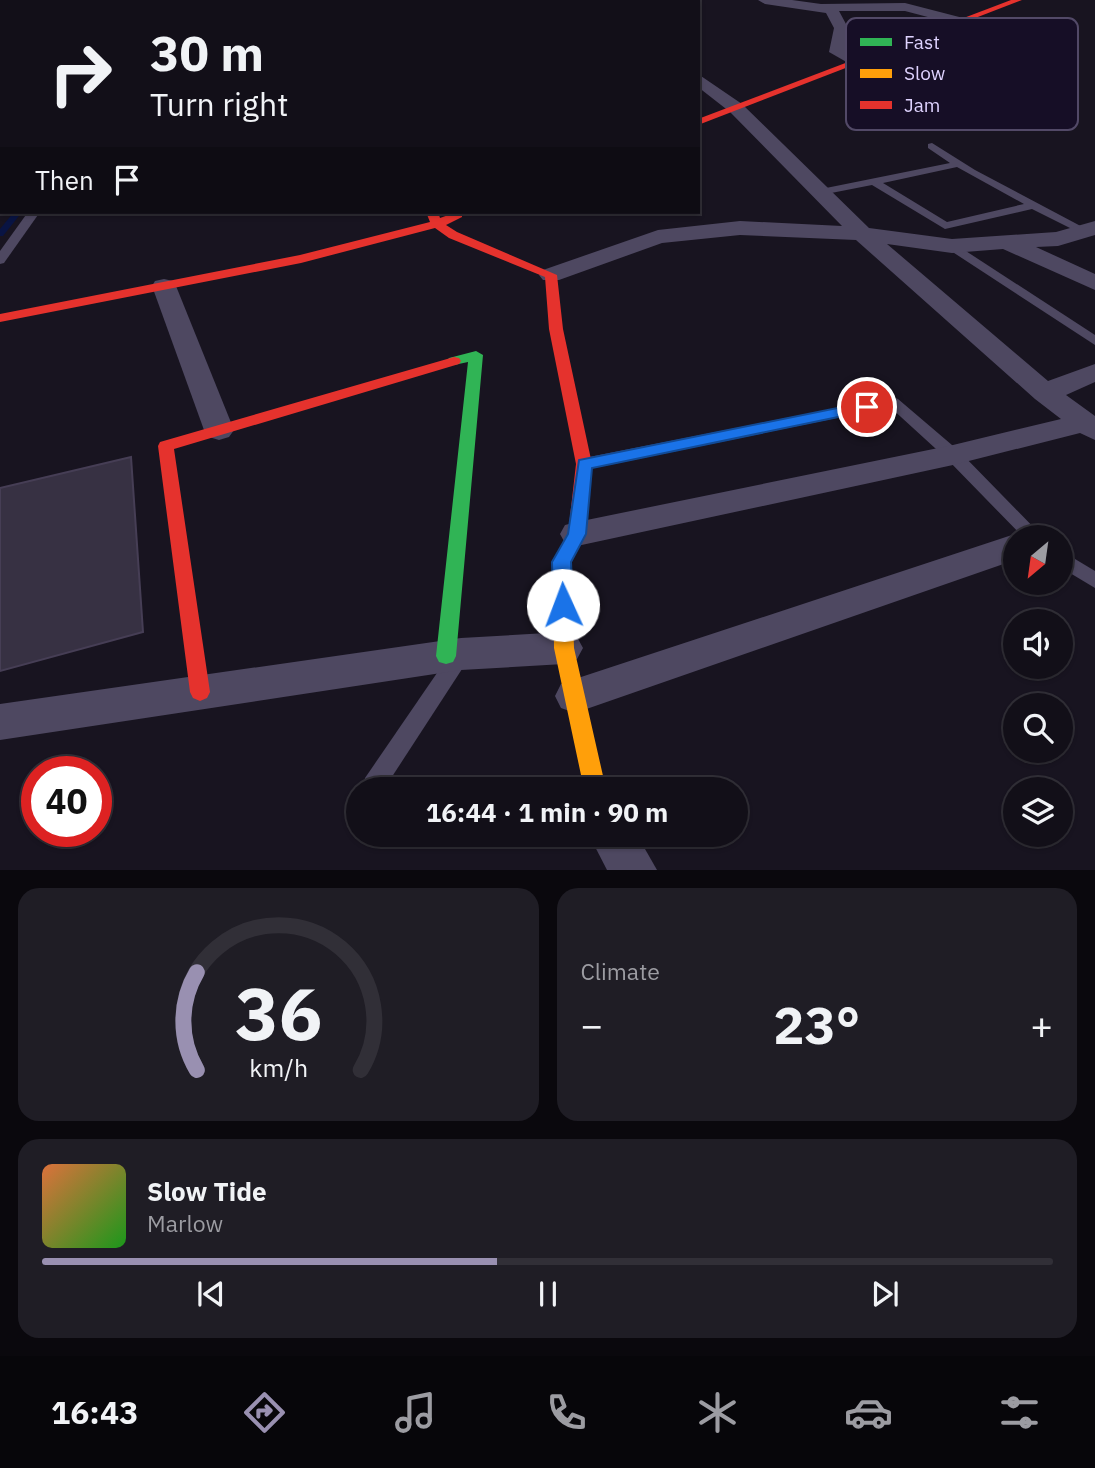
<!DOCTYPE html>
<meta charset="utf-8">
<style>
body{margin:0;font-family:"IBM Plex Sans",sans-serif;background:#1f1d25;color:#f1f3f6;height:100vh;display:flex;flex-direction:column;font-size:26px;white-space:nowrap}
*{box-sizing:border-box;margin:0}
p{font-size:23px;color:#9c9ca2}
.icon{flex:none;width:38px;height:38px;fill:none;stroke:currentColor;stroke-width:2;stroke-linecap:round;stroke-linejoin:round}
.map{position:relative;height:870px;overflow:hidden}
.drawer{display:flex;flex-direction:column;gap:18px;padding:18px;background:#0a080d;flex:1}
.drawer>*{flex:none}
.guide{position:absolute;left:0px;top:0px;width:700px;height:214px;box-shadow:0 2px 5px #0004,0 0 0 2px #312f37;background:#120f18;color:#f1f3f6;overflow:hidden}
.needle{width:46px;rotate:209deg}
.controls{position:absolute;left:1003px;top:525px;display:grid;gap:14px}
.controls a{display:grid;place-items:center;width:70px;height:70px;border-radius:50%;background:#120f18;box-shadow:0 2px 5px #0004,0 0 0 2px #312f37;font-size:35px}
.speed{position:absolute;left:21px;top:756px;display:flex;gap:14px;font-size:35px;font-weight:700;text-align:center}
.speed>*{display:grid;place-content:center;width:91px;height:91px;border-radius:50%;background:#120f18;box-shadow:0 2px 5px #0004,0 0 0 2px #312f37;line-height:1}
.speed .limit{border:10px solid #d22;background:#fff;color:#111}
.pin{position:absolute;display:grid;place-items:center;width:60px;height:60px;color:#fff;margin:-30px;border:4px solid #fff;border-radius:50%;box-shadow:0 2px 7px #0007}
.me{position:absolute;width:77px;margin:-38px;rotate:358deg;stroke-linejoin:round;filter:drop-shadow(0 0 5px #0008)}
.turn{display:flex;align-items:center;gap:24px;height:147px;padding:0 35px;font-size:32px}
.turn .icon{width:91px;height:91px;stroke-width:2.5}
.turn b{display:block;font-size:49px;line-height:60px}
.then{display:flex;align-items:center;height:66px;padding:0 35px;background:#0003;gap:14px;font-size:26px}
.big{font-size:52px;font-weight:700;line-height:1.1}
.drawer .widget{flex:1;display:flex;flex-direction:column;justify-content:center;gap:10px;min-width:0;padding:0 24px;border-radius:21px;background:#1f1d25}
.drawer .dial{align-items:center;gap:0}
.dial svg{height:182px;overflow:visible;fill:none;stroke:#312f37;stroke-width:7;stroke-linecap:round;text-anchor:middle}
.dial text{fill:#f1f3f6;stroke:none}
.song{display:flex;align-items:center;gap:21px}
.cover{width:84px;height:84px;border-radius:10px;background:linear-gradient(135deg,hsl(20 70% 55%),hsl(120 70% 35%))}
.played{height:7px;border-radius:4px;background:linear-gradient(90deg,#9990b1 45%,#312f37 45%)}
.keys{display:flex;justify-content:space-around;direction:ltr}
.heat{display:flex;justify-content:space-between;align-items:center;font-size:38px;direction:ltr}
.drawer .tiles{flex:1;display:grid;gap:18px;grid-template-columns:1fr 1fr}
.widget:last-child{grid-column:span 2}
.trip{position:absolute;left:346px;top:777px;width:402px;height:70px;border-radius:35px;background:#120f18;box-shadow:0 2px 5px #0004,0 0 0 2px #312f37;font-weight:700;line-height:70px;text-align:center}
.tabs{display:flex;height:112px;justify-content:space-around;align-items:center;background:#07060a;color:#9c9ca2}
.tabs .icon{width:49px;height:49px}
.tabs .selected{color:#9990b1}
.tabs b{font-size:32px;color:#f1f3f6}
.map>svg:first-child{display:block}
</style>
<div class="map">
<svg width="1095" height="870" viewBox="0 0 1095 870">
<rect width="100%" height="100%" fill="#181420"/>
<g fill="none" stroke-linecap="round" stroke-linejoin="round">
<g fill="#091443" fill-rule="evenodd">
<path d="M 154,0 L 158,0 L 158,2 L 153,2 Z"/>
<path d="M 14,212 L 22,212 L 3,236 L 0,236 L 0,229 Z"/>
</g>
</g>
<path fill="#373143" stroke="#463e55" stroke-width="2" d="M 131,457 L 143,632 L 0,671 L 0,488 Z"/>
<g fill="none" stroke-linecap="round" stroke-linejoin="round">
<g fill="#4e4861" fill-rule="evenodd">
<rect x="0" y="53" width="2" height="4"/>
<path d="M 932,143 L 975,170 L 1090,231 L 1088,233 L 1080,233 L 1032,209 L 945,229 L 872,185 L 821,195 L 816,192 L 821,189 L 950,163 L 928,148 L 928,144 ZM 957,167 L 1024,204 L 947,222 L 883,183 Z"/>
<rect x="0" y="152" width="2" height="6"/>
<path d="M 28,212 L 40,212 L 4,263 L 0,264 L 0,251 Z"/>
<path d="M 952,242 L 1095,335 L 1095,345 L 948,249 L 946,246 Z"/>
<path d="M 893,397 L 898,399 L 959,451 L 1043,537 L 1023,537 L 947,459 L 890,407 L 584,470 L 576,464 L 584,458 Z"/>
<path d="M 1060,550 L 1095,571 L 1095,588 L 1060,567 Z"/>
<path d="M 457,652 L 464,654 L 467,660 L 464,666 L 384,789 L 363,789 L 365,778 L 450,654 Z"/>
</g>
<g fill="#4e4861" fill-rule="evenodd">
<path d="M 588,0 L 603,0 L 605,2 L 589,2 Z"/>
<path d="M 758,0 L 792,0 L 821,4 L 905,3 L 967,19 L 969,22 L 962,26 L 905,11 L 839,11 L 846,24 L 901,29 L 925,39 L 917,44 L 899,37 L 848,33 L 845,50 L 865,63 L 857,68 L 829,52 L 834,28 L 826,13 L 765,4 Z"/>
<path d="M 698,74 L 742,104 L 869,228 L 952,239 L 1056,232 L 1095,221 L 1095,235 L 1058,246 L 1036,247 L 1095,274 L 1095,290 L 1003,249 L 952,253 L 887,244 L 1048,381 L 1095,364 L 1095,382 L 1066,395 L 1095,416 L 1095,440 L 1080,433 L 953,465 L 577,546 L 565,543 L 560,534 L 565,525 L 577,522 L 953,445 L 1061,419 L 1035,399 L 856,240 L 740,235 L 662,243 L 559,280 L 543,280 L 539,275 L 543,270 L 658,230 L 740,221 L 842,226 L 730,112 L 698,87 Z"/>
<path d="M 164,279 L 173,281 L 176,286 L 234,430 L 229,437 L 219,440 L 209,437 L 204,430 L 152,286 L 155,281 Z"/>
<path d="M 1015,534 L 1024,537 L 1015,537 L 1015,560 L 575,713 L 561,708 L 555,696 L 561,684 L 575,679 Z"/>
<path d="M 564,632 L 577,637 L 583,648 L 577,659 L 564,664 L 461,670 L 0,740 L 0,704 L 461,638 Z"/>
<path d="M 589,835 L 637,835 L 657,870 L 607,870 Z"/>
</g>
<path fill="#30b455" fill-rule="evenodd" d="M 476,351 L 483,355 L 456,656 L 453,662 L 446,664 L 439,662 L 436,656 L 468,362 L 454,365 L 447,361 L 449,358 Z"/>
<g fill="#ff9f0a" fill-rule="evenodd">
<path d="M 415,0 L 423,0 L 424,2 L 416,2 Z"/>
<path d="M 573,535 L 579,537 L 582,542 L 571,562 L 574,648 L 606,789 L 584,789 L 554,648 L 553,562 L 567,537 Z"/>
</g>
<g fill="#e5322d" fill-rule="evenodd">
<path d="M 1011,0 L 1022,0 L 698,125 L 698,119 Z"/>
<path d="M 426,212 L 438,212 L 440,218 L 454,213 L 462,213 L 462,217 L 446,225 L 457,232 L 557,275 L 563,329 L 592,464 L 586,534 L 579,547 L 567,547 L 564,542 L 568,534 L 576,464 L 549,329 L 545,277 L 449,238 L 435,228 L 301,263 L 0,322 L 0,314 L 300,255 L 430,222 Z"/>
<path d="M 454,357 L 459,358 L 461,361 L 459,364 L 174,449 L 210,692 L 207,698 L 200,701 L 193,698 L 190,692 L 158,446 L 160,442 Z"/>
</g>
</g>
<path fill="#1a73e8" stroke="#114b97" stroke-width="2" d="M 867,402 L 875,407 L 872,410 L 592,468 L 586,534 L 571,562 L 573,605 L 570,610 L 563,613 L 556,610 L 553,605 L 552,562 L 568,534 L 579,460 Z"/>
<rect x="846" y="18" width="232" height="112" rx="10" fill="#160e26" stroke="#524967" stroke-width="2"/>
<rect x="860" y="38" width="32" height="8" fill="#30b455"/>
<rect x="860" y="69" width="32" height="9" fill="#ff9f0a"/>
<rect x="860" y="101" width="32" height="8" fill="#e5322d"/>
<g font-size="19" fill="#dfd3ff">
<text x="904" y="49">Fast</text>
<text x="904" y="80">Slow</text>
<text x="904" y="112">Jam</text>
</g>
</svg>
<div class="controls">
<a><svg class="needle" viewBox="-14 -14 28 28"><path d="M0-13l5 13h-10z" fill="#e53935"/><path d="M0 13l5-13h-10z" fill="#9c9ca2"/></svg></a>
<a><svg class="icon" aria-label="sound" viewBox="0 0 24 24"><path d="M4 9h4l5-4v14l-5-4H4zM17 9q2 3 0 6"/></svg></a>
<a><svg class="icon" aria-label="search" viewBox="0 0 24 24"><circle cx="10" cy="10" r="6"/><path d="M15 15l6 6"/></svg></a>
<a><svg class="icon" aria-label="layers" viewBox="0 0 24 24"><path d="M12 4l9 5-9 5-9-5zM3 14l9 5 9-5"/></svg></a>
</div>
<div class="speed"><div class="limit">40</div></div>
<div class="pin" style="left:867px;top:407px;background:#d93025"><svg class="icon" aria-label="arrive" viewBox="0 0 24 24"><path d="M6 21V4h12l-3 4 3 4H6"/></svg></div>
<svg class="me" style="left:563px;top:605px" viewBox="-20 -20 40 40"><circle r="19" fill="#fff"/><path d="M0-13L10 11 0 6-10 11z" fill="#1a73e8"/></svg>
<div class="trip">16:44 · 1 min · 90 m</div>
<div class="guide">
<div class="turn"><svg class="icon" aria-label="right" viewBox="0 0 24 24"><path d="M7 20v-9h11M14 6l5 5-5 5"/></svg><div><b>30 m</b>Turn right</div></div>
<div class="then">Then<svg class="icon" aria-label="arrive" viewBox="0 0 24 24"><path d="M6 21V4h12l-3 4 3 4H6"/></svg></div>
</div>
</div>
<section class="drawer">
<div class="tiles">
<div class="widget dial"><svg viewBox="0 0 100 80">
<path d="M14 69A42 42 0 1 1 86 69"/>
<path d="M14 69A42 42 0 0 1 14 26" stroke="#9990b1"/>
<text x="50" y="56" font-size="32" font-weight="700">36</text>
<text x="50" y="72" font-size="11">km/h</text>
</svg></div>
<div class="widget"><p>Climate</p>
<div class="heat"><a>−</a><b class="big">23°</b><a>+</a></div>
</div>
<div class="widget">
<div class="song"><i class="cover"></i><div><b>Slow Tide</b><p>Marlow</p></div></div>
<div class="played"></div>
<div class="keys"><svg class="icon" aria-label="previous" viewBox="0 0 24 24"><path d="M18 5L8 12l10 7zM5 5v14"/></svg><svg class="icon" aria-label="pause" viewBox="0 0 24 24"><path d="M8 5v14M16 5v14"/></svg><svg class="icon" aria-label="next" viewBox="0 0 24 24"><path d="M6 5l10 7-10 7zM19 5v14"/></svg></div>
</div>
</div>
</section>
<nav class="tabs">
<b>16:43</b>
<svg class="icon selected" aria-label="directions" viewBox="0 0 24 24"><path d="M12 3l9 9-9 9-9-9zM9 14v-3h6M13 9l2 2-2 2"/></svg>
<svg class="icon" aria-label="music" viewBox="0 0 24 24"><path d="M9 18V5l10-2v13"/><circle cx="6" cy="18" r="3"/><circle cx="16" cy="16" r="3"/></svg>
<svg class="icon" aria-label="phone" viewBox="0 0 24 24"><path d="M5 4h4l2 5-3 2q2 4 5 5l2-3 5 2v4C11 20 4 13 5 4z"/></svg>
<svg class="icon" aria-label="climate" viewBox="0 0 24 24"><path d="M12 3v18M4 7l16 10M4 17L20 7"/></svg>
<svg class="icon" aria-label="car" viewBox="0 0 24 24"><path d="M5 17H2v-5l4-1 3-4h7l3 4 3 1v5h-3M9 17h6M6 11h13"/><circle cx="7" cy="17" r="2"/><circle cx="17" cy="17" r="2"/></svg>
<svg class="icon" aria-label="filters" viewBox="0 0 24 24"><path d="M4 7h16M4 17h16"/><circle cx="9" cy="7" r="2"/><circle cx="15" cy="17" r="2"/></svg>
</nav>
